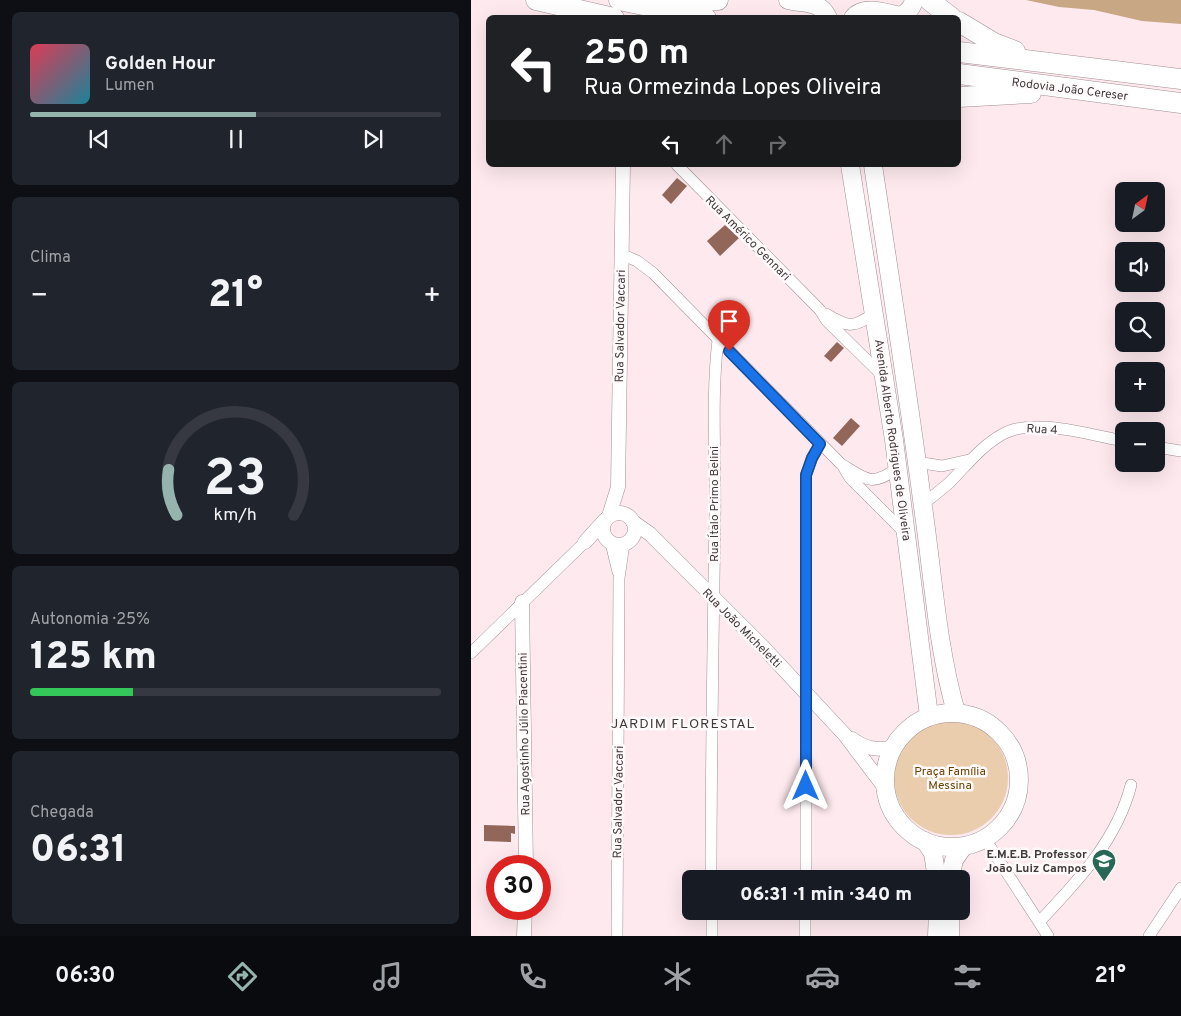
<!DOCTYPE html>
<html lang="pt">
<meta charset="utf-8">
<style>
body{margin:0;font-family:Overpass,sans-serif;background:#20242c;color:#f1f3f6;height:100vh;display:flex;flex-direction:column;font-size:19px;white-space:nowrap}
*{box-sizing:border-box;margin:0}
p{font-size:16px;color:#9ea1a6}
.icon{flex:none;width:28px;height:28px;fill:none;stroke:currentColor;stroke-width:2;stroke-linecap:round;stroke-linejoin:round}
.map{position:relative;flex:1;overflow:hidden}
.panel{display:flex;flex-direction:column;gap:12px;padding:12px;background:#0d0f14;width:471px}
.panel>*{flex:none}
.guide{position:absolute;left:15px;top:15px;width:475px;height:152px;border-radius:8px;box-shadow:0 5px 20px #0002;background:#202124;color:#fff;overflow:hidden}
.needle{width:32px;rotate:33deg}
.fabs{position:absolute;left:644px;top:182px;display:grid;gap:10px}
.fabs a{display:grid;place-items:center;width:50px;height:50px;border-radius:8px;background:#171b24;box-shadow:0 5px 20px #0002;font-size:25px}
.speed{position:absolute;left:15px;top:855px;display:flex;gap:10px;font-size:25px;font-weight:700;text-align:center}
.speed>*{display:grid;place-content:center;width:65px;height:65px;border-radius:50%;background:#171b24;box-shadow:0 5px 20px #0002;line-height:1}
.speed .limit{border:8px solid #d22;background:#fff;color:#111}
.pin{position:absolute;display:grid;place-items:center;width:42px;height:42px;color:#fff;margin:-51px -21px;border-radius:50% 50% 50% 0;rotate:-45deg;box-shadow:0 0 5px #0007}
.pin .icon{rotate:45deg}
.me{position:absolute;width:55px;margin:-28px;rotate:0deg;stroke-linejoin:round;filter:drop-shadow(0 0 4px #0008)}
.turn{display:flex;align-items:center;gap:18px;height:105px;padding:0 15px;font-size:22px}
.turn .icon{width:65px;height:65px;stroke-width:2.5}
.turn b{display:block;font-size:35px;line-height:42px}
.lanes{display:flex;align-items:center;height:48px;padding:0 15px;background:#0003;justify-content:center;gap:25px;direction:ltr}
.lanes .off{opacity:.35}
.big{font-size:38px;font-weight:800;line-height:1.1}
.panel .widget{flex:1;display:flex;flex-direction:column;justify-content:center;gap:8px;min-width:0;padding:0 18px;border-radius:8px;background:#20242c}
.panel .dial{align-items:center;gap:0}
.dial svg{height:130px;overflow:visible;fill:none;stroke:#363941;stroke-width:7;stroke-linecap:round;text-anchor:middle}
.dial text{fill:#f1f3f6;stroke:none}
.song{display:flex;align-items:center;gap:15px}
.cover{width:60px;height:60px;border-radius:8px;background:linear-gradient(135deg,hsl(350 70% 55%),hsl(190 70% 35%))}
.played{height:5px;border-radius:2px;background:linear-gradient(90deg,#96b4ae 55%,#363941 55%)}
.keys{display:flex;justify-content:space-around;direction:ltr}
.heat{display:flex;justify-content:space-between;align-items:center;font-size:28px;direction:ltr}
.charge{height:8px;border-radius:4px;background:linear-gradient(90deg,#34c759 25%,#363941 0)}
.trip{position:absolute;left:211px;top:870px;width:288px;height:50px;border-radius:8px;background:#171b24;box-shadow:0 5px 20px #0002;font-weight:800;line-height:50px;text-align:center}
.menu{display:flex;height:80px;justify-content:space-around;align-items:center;background:#090b0e;color:#9ea1a6}
.menu .icon{width:35px;height:35px}
.menu .selected{color:#96b4ae}
.menu b{font-size:22px;color:#f1f3f6}
main{display:flex;flex:1;min-height:0}
.map>svg:first-child{display:block}
</style>
<main>
<section class="panel">
<div class="widget">
<div class="song"><i class="cover"></i><div><b>Golden Hour</b><p>Lumen</p></div></div>
<div class="played"></div>
<div class="keys"><svg class="icon" aria-label="previous" viewBox="0 0 24 24"><path d="M18 5L8 12l10 7zM5 5v14"/></svg><svg class="icon" aria-label="pause" viewBox="0 0 24 24"><path d="M8 5v14M16 5v14"/></svg><svg class="icon" aria-label="next" viewBox="0 0 24 24"><path d="M6 5l10 7-10 7zM19 5v14"/></svg></div>
</div>
<div class="widget"><p>Clima</p>
<div class="heat"><a>−</a><b class="big">21°</b><a>+</a></div>
</div>
<div class="widget dial"><svg viewBox="0 0 100 80">
<path d="M14 69A42 42 0 1 1 86 69"/>
<path d="M14 69A42 42 0 0 1 9 41" stroke="#96b4ae"/>
<text x="50" y="56" font-size="32" font-weight="700">23</text>
<text x="50" y="72" font-size="11">km/h</text>
</svg></div>
<div class="widget"><p>Autonomia · 25%</p><b class="big">125 km</b><div class="charge"></div></div>
<div class="widget"><p>Chegada</p><b class="big">06:31</b></div>
</section>
<div class="map">
<svg width="710" height="936" viewBox="0 0 710 936">
<rect width="100%" height="100%" fill="#fde9ee"/>
<circle fill="#eacdad" cx="480" cy="778" r="57"/>
<path fill="#c8a884" d="M 555,0 L 710,0 L 710,24 L 671,21 L 623,10 L 588,7 Z"/>
<g fill="#93665a">
<path d="M 206,178 L 216,186 L 200,204 L 191,195 Z"/>
<path d="M 254,225 L 268,238 L 249,256 L 236,241 Z"/>
<path d="M 366,342 L 373,348 L 360,362 L 353,356 Z"/>
<path d="M 380,418 L 389,426 L 371,446 L 362,438 Z"/>
<path d="M 13,825 L 44,826 L 44,834 L 40,833 L 40,842 L 13,841 Z"/>
</g>
<g fill="none" stroke-linecap="round" stroke-linejoin="round">
<defs>
<g id="minor">
<path d="M 206,165 L 349,310 L 356,321 L 412,376"/>
<path d="M 150,254 L 166,261 L 182,273 L 370,464 C 396,480 400,487 427,468"/>
<path d="M 355,314 C 378,328 382,328 404,313"/>
<path d="M 685,447 L 710,451"/>
<path d="M 445,462 L 471,466 L 498,460"/>
<path d="M 373,468 L 379,478 L 435,534"/>
<path d="M 452,504 C 461,497 470,490 478,483 C 496,465 510,446 532,434 C 562,417 620,435 652,441"/>
<path d="M 140,543 L 147,572"/>
<path d="M 0,653 L 114,542"/>
<path d="M 514,839 L 577,936"/>
<path d="M 240,879 C 240,758 242,638 244,518 C 245,458 240,399 247,340"/>
<path d="M 335,879 L 335,475 L 341,458 L 349,444"/>
<path d="M 241,911 L 241,936"/>
<path d="M 569,921 C 607,881 646,840 660,785"/>
<path d="M 146,936 L 148,578 L 153,544"/>
<path d="M 334,936 L 334,911"/>
<path d="M 678,936 L 710,888"/>
</g>
<g id="tertiary">
<circle cx="148" cy="529" r="16"/>
<path d="M 138,516 L 147,487 L 152,165"/>
<path d="M 162,522 L 179,534 L 292,647 L 374,735 L 414,788"/>
<path d="M 114,542 L 134,520"/>
<path d="M 51,602 L 55,866"/>
<path d="M 381,739 C 395,749 405,750 422,748"/>
<path d="M 53,936 L 54,909"/>
</g>
<g id="primary">
<path d="M 317,0 C 333,4 349,0 357,18"/>
<path d="M 382,18 C 392,4 415,13 429,16 C 437,13 441,8 443,0"/>
<path d="M 379,165 L 423,440 L 458,716"/>
<path d="M 402,165 C 419,279 437,393 452,507 C 462,575 466,646 485,712"/>
<circle cx="481" cy="780" r="67"/>
<path d="M 454,841 L 462,853 L 466,879"/>
<path d="M 479,879 L 483,860 L 492,847"/>
<path d="M 466,936 L 467,911"/>
<path d="M 479,936 L 479,911"/>
</g>
<g id="motorway">
<path d="M 65,0 L 143,18"/>
<path d="M 148,0 L 235,18"/>
<path d="M 458,0 L 481,18"/>
<path d="M 205,3 L 247,0"/>
<path d="M 488,22 L 523,43 L 544,51"/>
<path d="M 488,52 L 710,79"/>
<path d="M 488,74 L 710,103"/>
<path d="M 488,97 L 560,93"/>
</g>
</defs>
<use href="#minor" stroke="#a28f93" stroke-width="12"/>
<use href="#tertiary" stroke="#a28f93" stroke-width="15"/>
<use href="#primary" stroke="#a28f93" stroke-width="19"/>
<use href="#motorway" stroke="#a28f93" stroke-width="21"/>
<use href="#minor" stroke="#fff" stroke-width="11"/>
<use href="#tertiary" stroke="#fff" stroke-width="14"/>
<use href="#primary" stroke="#fff" stroke-width="18"/>
<use href="#motorway" stroke="#fff" stroke-width="20"/>
</g>
<g fill="none" stroke-linecap="round" stroke-linejoin="round">
<defs>
<path id="route" d="M 258,351 L 349,444 L 341,458 L 335,475 L 335,786"/>
</defs>
<use href="#route" stroke="#114b97" stroke-width="12"/>
<use href="#route" stroke="#1a73e8" stroke-width="9"/>
</g>
<defs>
<symbol id="school-pin" viewBox="-11 -11 22 30"><path d="M0 17L-7.5 6A9.5 9.5 0 1 1 7.5 6Z" fill="#276857" stroke="#fffbfc"/><path d="M0-5L7-2L0 1L-7-2ZM-4 1L0 2.5L4 1V4Q0 6-4 4Z" fill="#fff"/></symbol>
</defs>
<g fill-rule="evenodd">
<use href="#school-pin" x="619" y="847" width="28" height="38"/>
</g>
<g text-anchor="middle" stroke-width="5" stroke-linejoin="round" paint-order="stroke">
<g font-size="12" fill="#423a3b" stroke="#fffbfc">
<text transform="translate(599 89) rotate(7)" y="4">Rodovia João Cereser</text>
<text transform="translate(277 238) rotate(45)" y="4">Rua Américo Gennari</text>
<text transform="translate(149 326) rotate(-89)" y="4">Rua Salvador Vaccari</text>
<text transform="translate(571 429) rotate(3)" y="4">Rua 4</text>
<text transform="translate(422 440) rotate(82)" y="4">Avenida Alberto Rodrigues de Oliveira</text>
<text transform="translate(243 504) rotate(-90)" y="4">Rua Ítalo Primo Belini</text>
<text transform="translate(271 628) rotate(45)" y="4">Rua João Micheletti</text>
<text transform="translate(53 734) rotate(-91)" y="4">Rua Agostinho Júlio Piacentini</text>
<text transform="translate(147 802) rotate(-89)" y="4">Rua Salvador Vaccari</text>
</g>
<g font-size="12" fill="#6c4200" stroke="#fffbfc">
<text x="479" y="775">Praça Família<tspan x="479" dy="14">Messina</tspan></text>
</g>
<g font-size="12" font-weight="bold" fill="#423a3b" stroke="#fffbfc" text-anchor="end">
<text x="616" y="858">E.M.E.B. Professor<tspan x="616" dy="14">João Luiz Campos</tspan></text>
</g>
<g font-size="14" letter-spacing="1" fill="#423a3b" stroke="#fffbfc">
<text x="212" y="728">JARDIM FLORESTAL</text>
</g>
</g>
</svg>
<div class="fabs">
<a><svg class="needle" viewBox="-14 -14 28 28"><path d="M0-13l5 13h-10z" fill="#e53935"/><path d="M0 13l5-13h-10z" fill="#9ea1a6"/></svg></a>
<a><svg class="icon" aria-label="sound" viewBox="0 0 24 24"><path d="M4 9h4l5-4v14l-5-4H4zM17 9q2 3 0 6"/></svg></a>
<a><svg class="icon" aria-label="search" viewBox="0 0 24 24"><circle cx="10" cy="10" r="6"/><path d="M15 15l6 6"/></svg></a>
<a>+</a>
<a>−</a>
</div>
<div class="speed"><div class="limit">30</div></div>
<div class="pin" style="left:258px;top:351px;background:#d93025"><svg class="icon" aria-label="arrive" viewBox="0 0 24 24"><path d="M6 21V4h12l-3 4 3 4H6"/></svg></div>
<svg class="me" style="left:335px;top:786px" viewBox="-20 -20 40 40"><path d="M0-17L14 15 0 8-14 15z" fill="#1a73e8" stroke="#fff" stroke-width="4"/></svg>
<div class="trip">06:31 · 1 min · 340 m</div>
<div class="guide">
<div class="turn"><svg class="icon" aria-label="left" viewBox="0 0 24 24"><path d="M17 20v-9H6M10 6l-5 5 5 5"/></svg><div><b>250 m</b>Rua Ormezinda Lopes Oliveira</div></div>
<div class="lanes"><svg class="icon" aria-label="left" viewBox="0 0 24 24"><path d="M17 20v-9H6M10 6l-5 5 5 5"/></svg><svg class="icon off" aria-label="ahead" viewBox="0 0 24 24"><path d="M12 20V5M6 11l6-6 6 6"/></svg><svg class="icon off" aria-label="right" viewBox="0 0 24 24"><path d="M7 20v-9h11M14 6l5 5-5 5"/></svg></div>
</div>
</div>
</main>
<nav class="menu">
<b>06:30</b>
<svg class="icon selected" aria-label="directions" viewBox="0 0 24 24"><path d="M12 3l9 9-9 9-9-9zM9 14v-3h6M13 9l2 2-2 2"/></svg>
<svg class="icon" aria-label="music" viewBox="0 0 24 24"><path d="M9 18V5l10-2v13"/><circle cx="6" cy="18" r="3"/><circle cx="16" cy="16" r="3"/></svg>
<svg class="icon" aria-label="phone" viewBox="0 0 24 24"><path d="M5 4h4l2 5-3 2q2 4 5 5l2-3 5 2v4C11 20 4 13 5 4z"/></svg>
<svg class="icon" aria-label="climate" viewBox="0 0 24 24"><path d="M12 3v18M4 7l16 10M4 17L20 7"/></svg>
<svg class="icon" aria-label="car" viewBox="0 0 24 24"><path d="M5 17H2v-5l4-1 3-4h7l3 4 3 1v5h-3M9 17h6M6 11h13"/><circle cx="7" cy="17" r="2"/><circle cx="17" cy="17" r="2"/></svg>
<svg class="icon" aria-label="filters" viewBox="0 0 24 24"><path d="M4 7h16M4 17h16"/><circle cx="9" cy="7" r="2"/><circle cx="15" cy="17" r="2"/></svg>
<b>21°</b>
</nav>
